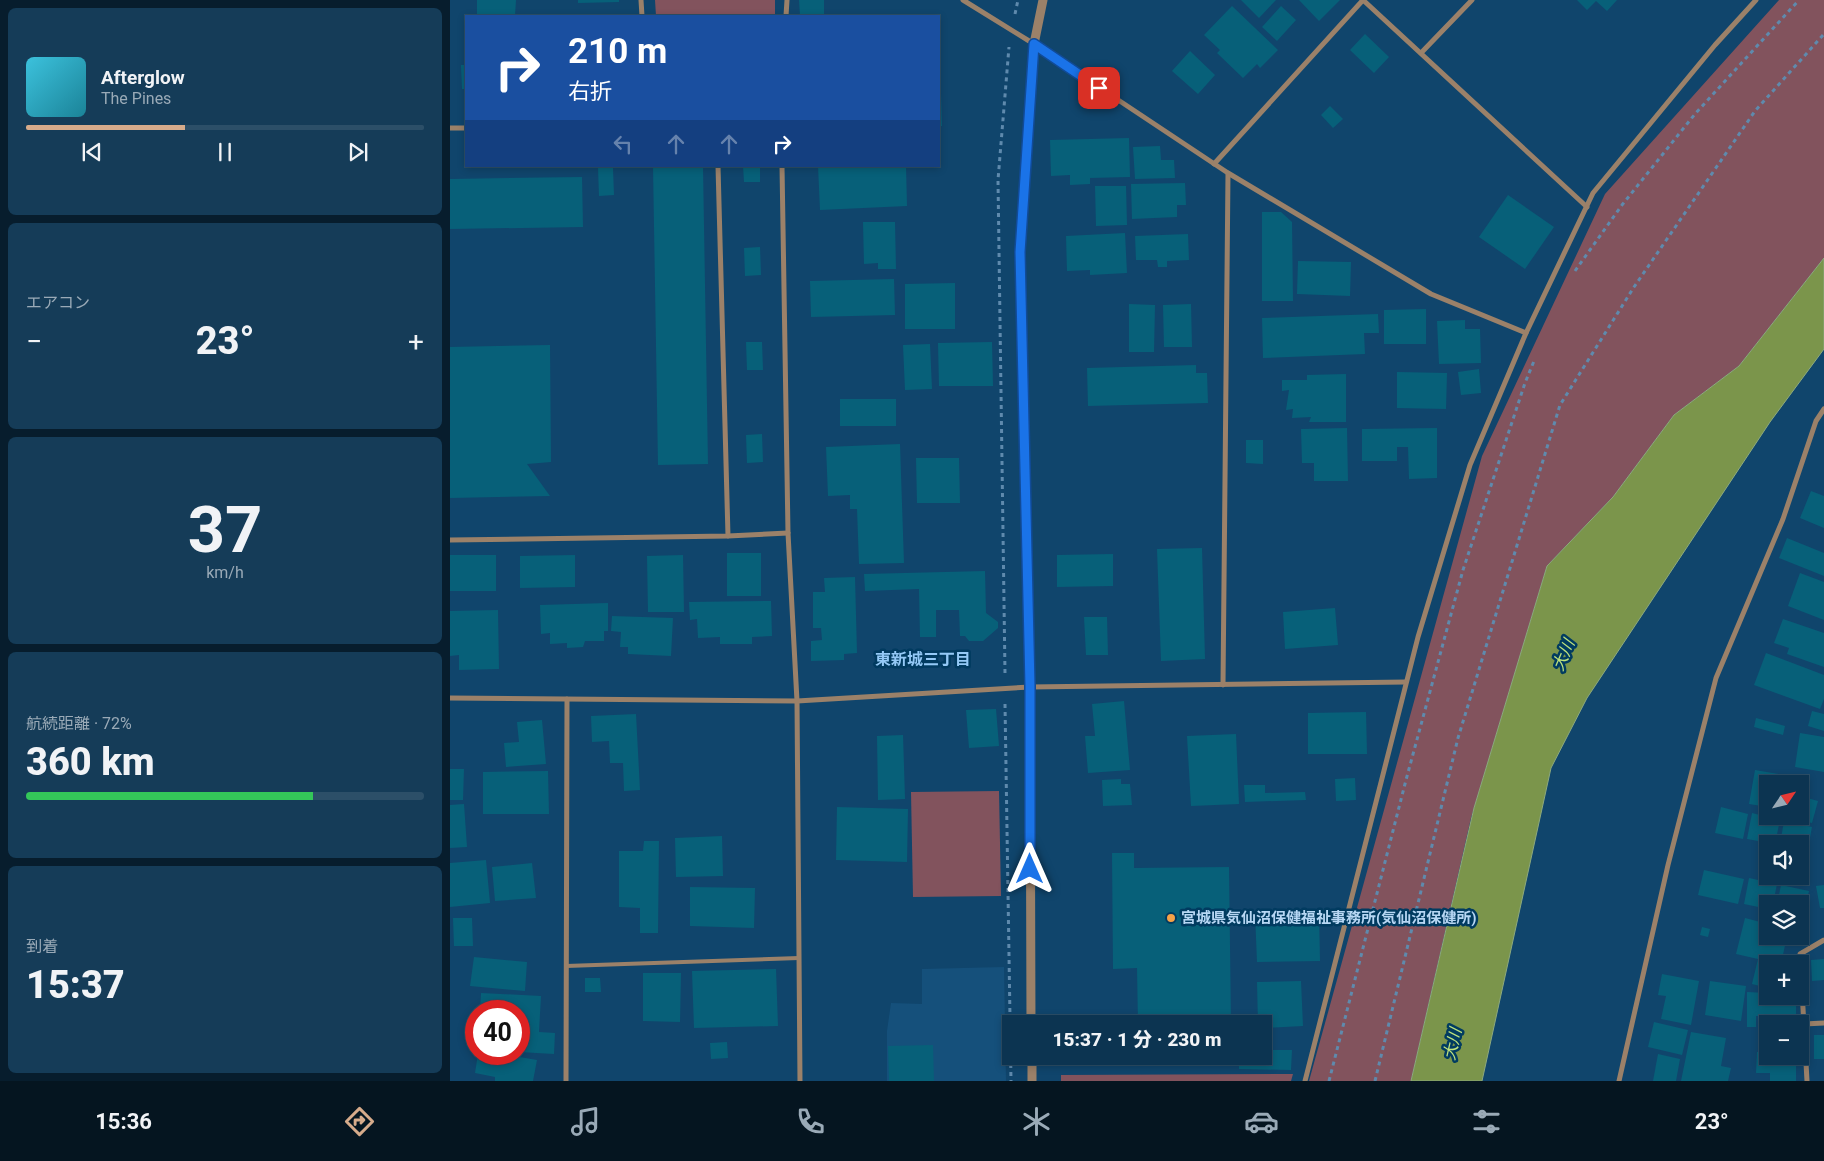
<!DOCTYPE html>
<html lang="ja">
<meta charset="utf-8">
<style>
body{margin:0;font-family:Roboto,"Noto Sans JP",sans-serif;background:#153c58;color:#f1f3f6;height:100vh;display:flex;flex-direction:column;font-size:19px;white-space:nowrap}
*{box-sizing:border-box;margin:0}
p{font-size:16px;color:#9aaab7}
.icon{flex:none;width:28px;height:28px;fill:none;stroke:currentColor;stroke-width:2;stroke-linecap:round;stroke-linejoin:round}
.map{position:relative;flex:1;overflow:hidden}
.panel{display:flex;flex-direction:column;gap:8px;padding:8px;background:#071d2d;width:450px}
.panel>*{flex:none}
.hud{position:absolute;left:15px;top:15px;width:475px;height:152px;border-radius:0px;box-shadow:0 2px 8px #0003,0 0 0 1px #2c4f68;background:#1a4fa0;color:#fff;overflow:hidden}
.needle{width:32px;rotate:55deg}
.tools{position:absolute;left:1309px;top:775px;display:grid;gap:10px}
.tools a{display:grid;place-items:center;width:50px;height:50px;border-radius:0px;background:#0c3451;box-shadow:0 2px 8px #0003,0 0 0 1px #2c4f68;font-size:25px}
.speed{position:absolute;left:15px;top:1000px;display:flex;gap:10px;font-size:25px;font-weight:700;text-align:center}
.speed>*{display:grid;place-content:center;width:65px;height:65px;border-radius:50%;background:#0c3451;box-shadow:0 2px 8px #0003,0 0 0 1px #2c4f68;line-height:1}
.speed .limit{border:8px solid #d22;background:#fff;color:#111}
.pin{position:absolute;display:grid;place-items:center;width:42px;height:42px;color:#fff;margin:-21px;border-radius:10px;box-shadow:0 2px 8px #0006}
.me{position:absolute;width:55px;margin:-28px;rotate:0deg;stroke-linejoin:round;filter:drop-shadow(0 0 4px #0008)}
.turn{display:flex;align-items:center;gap:18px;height:105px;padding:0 20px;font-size:22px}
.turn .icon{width:65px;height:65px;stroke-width:2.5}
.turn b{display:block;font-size:35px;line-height:42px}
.lanes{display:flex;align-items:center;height:48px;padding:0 20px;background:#0003;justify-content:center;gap:25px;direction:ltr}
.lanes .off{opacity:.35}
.big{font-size:38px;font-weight:800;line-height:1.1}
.panel .widget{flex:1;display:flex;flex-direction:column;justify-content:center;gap:8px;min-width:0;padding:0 18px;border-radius:8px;background:#153c58}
.panel .dial{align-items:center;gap:0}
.dial b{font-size:65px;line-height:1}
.song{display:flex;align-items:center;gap:15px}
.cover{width:60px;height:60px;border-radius:8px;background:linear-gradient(135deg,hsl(190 70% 55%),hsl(190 70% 35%))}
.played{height:5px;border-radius:2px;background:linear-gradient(90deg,#d6ab8b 40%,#2c4f68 40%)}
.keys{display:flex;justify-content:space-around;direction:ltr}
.heat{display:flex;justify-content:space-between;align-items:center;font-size:28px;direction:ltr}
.charge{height:8px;border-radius:4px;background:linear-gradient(90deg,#34c759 72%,#2c4f68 0)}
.trip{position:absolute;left:552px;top:1015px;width:270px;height:50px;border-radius:0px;background:#0c3451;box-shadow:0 2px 8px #0003,0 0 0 1px #2c4f68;font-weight:800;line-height:50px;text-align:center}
.tabs{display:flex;height:80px;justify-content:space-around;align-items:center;background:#051520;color:#9aaab7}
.tabs .icon{width:35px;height:35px}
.tabs .current{color:#d6ab8b}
.tabs b{font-size:22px;color:#f1f3f6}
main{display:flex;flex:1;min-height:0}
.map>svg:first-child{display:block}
</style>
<main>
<section class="panel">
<div class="widget">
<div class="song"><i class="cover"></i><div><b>Afterglow</b><p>The Pines</p></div></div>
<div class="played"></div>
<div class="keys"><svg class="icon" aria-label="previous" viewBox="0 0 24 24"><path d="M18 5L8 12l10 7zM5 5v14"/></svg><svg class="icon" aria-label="pause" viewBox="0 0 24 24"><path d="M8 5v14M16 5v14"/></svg><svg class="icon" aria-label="next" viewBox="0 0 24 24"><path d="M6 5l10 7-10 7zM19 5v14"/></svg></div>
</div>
<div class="widget"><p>エアコン</p>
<div class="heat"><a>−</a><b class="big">23°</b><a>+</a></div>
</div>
<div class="widget dial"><b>37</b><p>km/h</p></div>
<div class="widget"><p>航続距離 · 72%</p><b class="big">360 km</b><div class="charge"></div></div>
<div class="widget"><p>到着</p><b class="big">15:37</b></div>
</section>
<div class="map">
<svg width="1374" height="1081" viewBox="0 0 1374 1081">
<rect width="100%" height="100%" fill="#10456c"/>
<path fill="#15507b" d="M 554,967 L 556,1081 L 437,1081 L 437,1031 L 441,1003 L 472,1004 L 472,969 Z"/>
<g fill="#82535d">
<path d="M 205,0 L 325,0 L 325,16 L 206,16 Z"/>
<path d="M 1329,0 L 1374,0 L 1374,258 L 1289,366 L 1224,415 L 1163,497 L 1097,566 L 1021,818 L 961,1081 L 859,1081 L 1032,456 L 1155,194 Z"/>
<path d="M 549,791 L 551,896 L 463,897 L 461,792 Z"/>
<path d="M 843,1074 L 841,1081 L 611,1081 L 611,1075 Z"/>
</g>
<path fill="#7b954b" stroke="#8da97e" d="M 1374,258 L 1374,349 L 1320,422 L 1137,698 L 1101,768 L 1032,1081 L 961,1081 L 1024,808 L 1097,566 L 1163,497 L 1224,415 L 1289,366 Z"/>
<g fill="#076079">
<path d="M 27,0 L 66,0 L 65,16 L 27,16 Z"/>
<path d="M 128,0 L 169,0 L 169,2 L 128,3 Z"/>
<path d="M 349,0 L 374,0 L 374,16 L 350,16 Z"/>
<path d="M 791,0 L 826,0 L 809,18 Z"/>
<path d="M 849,0 L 890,0 L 869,21 Z"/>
<path d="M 1127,0 L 1167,0 L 1157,11 L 1146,1 L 1137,10 Z"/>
<path d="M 782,6 L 828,50 L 810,68 L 807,64 L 793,78 L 767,53 L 770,50 L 754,35 Z"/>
<path d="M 831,6 L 846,20 L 827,41 L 812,27 Z"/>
<path d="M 915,34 L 939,57 L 924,73 L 900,50 Z"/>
<path d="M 740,51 L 765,75 L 748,94 L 722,71 Z"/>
<path d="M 11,65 L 16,65 L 16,89 L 12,89 Z"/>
<path d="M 489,92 L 491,92 L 492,126 L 489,126 Z"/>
<path d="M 880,106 L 893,119 L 883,128 L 871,115 Z"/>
<path d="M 679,138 L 680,177 L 640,178 L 640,184 L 620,185 L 620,175 L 601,176 L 600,140 Z"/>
<path d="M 710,146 L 711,160 L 724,160 L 725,178 L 685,179 L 683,147 Z"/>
<path d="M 203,166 L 253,166 L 258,464 L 208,465 Z"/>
<path d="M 293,166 L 310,166 L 310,182 L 294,182 Z"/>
<path d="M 368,166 L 456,166 L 457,206 L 370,210 Z"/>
<path d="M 148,168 L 163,168 L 164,195 L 149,196 Z"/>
<path d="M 132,177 L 133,227 L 0,229 L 0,179 Z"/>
<path d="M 735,183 L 736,205 L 727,205 L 727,217 L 682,219 L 681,184 Z"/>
<path d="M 645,186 L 676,186 L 677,225 L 646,226 Z"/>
<path d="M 1058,195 L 1104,227 L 1075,269 L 1029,237 Z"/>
<path d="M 812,212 L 831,212 L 842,222 L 843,301 L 812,301 Z"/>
<path d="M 413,222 L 445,222 L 446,269 L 428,269 L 428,263 L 414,264 Z"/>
<path d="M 675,233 L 677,273 L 640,275 L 640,270 L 617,271 L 616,236 Z"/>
<path d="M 738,234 L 739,260 L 717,261 L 717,267 L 708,267 L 707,260 L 686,260 L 685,236 Z"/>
<path d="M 310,247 L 311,275 L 295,276 L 294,248 Z"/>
<path d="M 848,261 L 901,262 L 900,296 L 847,294 Z"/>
<path d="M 444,279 L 445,315 L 361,317 L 360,281 Z"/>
<path d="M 505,283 L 505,329 L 455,329 L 455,284 Z"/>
<path d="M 679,304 L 705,305 L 704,352 L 679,352 Z"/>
<path d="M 741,304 L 742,347 L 714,347 L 713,305 Z"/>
<path d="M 976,309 L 976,344 L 934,344 L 934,310 Z"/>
<path d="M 928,314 L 929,333 L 914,333 L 915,354 L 813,358 L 812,318 Z"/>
<path d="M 1015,320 L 1015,329 L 1030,329 L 1031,363 L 989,364 L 987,321 Z"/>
<path d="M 296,342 L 312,342 L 313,370 L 297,370 Z"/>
<path d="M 542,342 L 543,386 L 489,386 L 488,343 Z"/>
<path d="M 480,344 L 482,389 L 455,390 L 453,345 Z"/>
<path d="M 100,345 L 101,462 L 77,464 L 100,496 L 0,498 L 0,347 Z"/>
<path d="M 746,365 L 746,373 L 757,373 L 758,403 L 638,406 L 637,368 Z"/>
<path d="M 1029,369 L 1031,393 L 1011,395 L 1008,372 Z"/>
<path d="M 947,372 L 997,373 L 996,409 L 947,408 Z"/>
<path d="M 896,374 L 896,422 L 859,422 L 861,417 L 842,418 L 843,409 L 836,410 L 839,390 L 832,391 L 832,380 L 857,380 L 857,375 Z"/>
<rect x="390" y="399" width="56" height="27"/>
<path d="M 897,428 L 898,481 L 864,481 L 864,463 L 852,463 L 851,429 Z"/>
<path d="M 987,428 L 987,478 L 959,479 L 958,447 L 947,447 L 947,461 L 912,461 L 912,429 Z"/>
<path d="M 312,434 L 313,462 L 297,463 L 296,435 Z"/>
<path d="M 796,440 L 813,440 L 813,464 L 796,463 Z"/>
<path d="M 450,444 L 454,563 L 409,564 L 407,509 L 400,509 L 400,495 L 378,496 L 376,447 Z"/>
<path d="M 466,458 L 509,458 L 510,503 L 467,503 Z"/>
<path d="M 1361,491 L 1374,496 L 1374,528 L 1350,518 Z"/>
<path d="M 1337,538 L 1374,553 L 1374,576 L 1329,558 Z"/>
<path d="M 752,548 L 755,659 L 711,661 L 707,549 Z"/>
<rect x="277" y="553" width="34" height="43"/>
<path d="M 663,554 L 663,586 L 607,587 L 607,555 Z"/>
<rect x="0" y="555" width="46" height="36"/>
<path d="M 125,555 L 125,587 L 70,588 L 70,556 Z"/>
<path d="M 233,555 L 234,612 L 198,612 L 197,556 Z"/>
<path d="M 535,571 L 536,613 L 548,622 L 548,628 L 533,641 L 519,641 L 515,636 L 510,636 L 509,610 L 486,610 L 486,637 L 470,637 L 469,589 L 415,591 L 414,574 Z"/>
<path d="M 1350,573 L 1374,582 L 1374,620 L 1338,606 Z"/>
<path d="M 405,577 L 407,653 L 394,654 L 394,660 L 361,661 L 361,641 L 372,640 L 371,628 L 363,628 L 363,592 L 375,592 L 374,578 Z"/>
<path d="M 321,601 L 322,636 L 302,637 L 302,644 L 270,644 L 270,637 L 248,638 L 247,619 L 240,620 L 239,602 Z"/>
<path d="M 158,603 L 158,631 L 154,631 L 154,641 L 135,641 L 133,647 L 117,648 L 117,643 L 100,644 L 100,633 L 91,634 L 90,605 Z"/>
<path d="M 885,608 L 888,645 L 835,649 L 833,612 Z"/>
<path d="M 48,610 L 49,669 L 9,670 L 9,655 L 0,656 L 0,611 Z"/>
<path d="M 162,616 L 223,618 L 221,656 L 178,654 L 178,647 L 170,647 L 171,632 L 161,631 Z"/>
<path d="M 634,617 L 657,617 L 658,655 L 636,655 Z"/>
<path d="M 1333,619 L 1374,633 L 1374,667 L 1337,654 L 1339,648 L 1324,643 Z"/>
<path d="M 1316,653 L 1374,675 L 1374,699 L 1370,709 L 1304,685 Z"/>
<path d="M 674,701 L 680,770 L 638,773 L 635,736 L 645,736 L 642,704 Z"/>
<path d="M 546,709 L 549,746 L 519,748 L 516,710 Z"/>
<path d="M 1362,711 L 1374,714 L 1374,731 L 1358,726 Z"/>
<path d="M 916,712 L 917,754 L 858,754 L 858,713 Z"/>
<path d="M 186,714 L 190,790 L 174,791 L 173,763 L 160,763 L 159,741 L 142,742 L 141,716 Z"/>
<path d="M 1306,718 L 1335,726 L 1333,735 L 1304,727 Z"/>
<path d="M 92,720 L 96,764 L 56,767 L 54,743 L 69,742 L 67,722 Z"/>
<path d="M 1350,733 L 1374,737 L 1374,772 L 1345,767 Z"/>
<path d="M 786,734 L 789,804 L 741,806 L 737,736 Z"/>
<path d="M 453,735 L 455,799 L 428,800 L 427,736 Z"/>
<path d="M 0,769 L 14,769 L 13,800 L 0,800 Z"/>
<path d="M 1305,770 L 1346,777 L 1345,784 L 1318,784 L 1318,807 L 1299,804 Z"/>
<path d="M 98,771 L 99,814 L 33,814 L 33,772 Z"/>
<path d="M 905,778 L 906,800 L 886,801 L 885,779 Z"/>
<path d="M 671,779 L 671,784 L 680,784 L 682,805 L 653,806 L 652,780 Z"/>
<path d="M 794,785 L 815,785 L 815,793 L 855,792 L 856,800 L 795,802 Z"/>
<path d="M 1350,796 L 1368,801 L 1362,823 L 1344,819 L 1345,816 L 1350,816 Z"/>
<path d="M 14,804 L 17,847 L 0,848 L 0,805 Z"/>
<path d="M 387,807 L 458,809 L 457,862 L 386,860 Z"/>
<path d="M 1271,807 L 1298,814 L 1293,839 L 1265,833 Z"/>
<path d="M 1302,813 L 1330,820 L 1325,844 L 1297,839 Z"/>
<path d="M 1334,821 L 1362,827 L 1357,853 L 1350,851 L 1350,844 L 1330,844 Z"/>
<path d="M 272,836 L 273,876 L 226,877 L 225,838 Z"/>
<path d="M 194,841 L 209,841 L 208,933 L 190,933 L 190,908 L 169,907 L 169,851 L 193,851 Z"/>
<path d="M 662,853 L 684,853 L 684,868 L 779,867 L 781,1024 L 688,1024 L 687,968 L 663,969 Z"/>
<path d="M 36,860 L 40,903 L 0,907 L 0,863 Z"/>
<path d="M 82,863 L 86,898 L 45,901 L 42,867 Z"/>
<path d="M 1254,870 L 1294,879 L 1288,904 L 1248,895 Z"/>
<path d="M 1299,878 L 1327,884 L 1323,904 L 1318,904 L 1318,909 L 1294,904 Z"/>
<path d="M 1331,885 L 1359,891 L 1353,917 L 1350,916 L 1350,904 L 1327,904 Z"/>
<path d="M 1374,885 L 1374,908 L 1370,908 L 1366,886 Z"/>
<path d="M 240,887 L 305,888 L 304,928 L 240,926 Z"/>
<path d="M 869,911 L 870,961 L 807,962 L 805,913 Z"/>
<path d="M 3,918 L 22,918 L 23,946 L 4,946 Z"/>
<path d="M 1295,918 L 1318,924 L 1318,936 L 1337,936 L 1331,964 L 1318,964 L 1318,988 L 1302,984 L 1308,959 L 1286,954 Z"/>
<path d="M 1252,927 L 1260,929 L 1258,937 L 1250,935 Z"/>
<path d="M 24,957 L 77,962 L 75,991 L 20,986 Z"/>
<path d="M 1374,959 L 1374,980 L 1362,981 L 1361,960 Z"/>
<path d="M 326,969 L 328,1026 L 244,1028 L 242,971 Z"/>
<path d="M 193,973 L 231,973 L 230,1022 L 193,1021 Z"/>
<path d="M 1212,974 L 1249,981 L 1241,1025 L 1211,1019 L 1216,996 L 1208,995 Z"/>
<path d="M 135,978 L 150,978 L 151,992 L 135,992 Z"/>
<path d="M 851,981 L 853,1026 L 814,1028 L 814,1024 L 808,1024 L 807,982 Z"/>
<path d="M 1260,981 L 1296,986 L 1291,1021 L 1255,1015 Z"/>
<path d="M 1297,992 L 1318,993 L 1318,996 L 1346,996 L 1346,1024 L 1321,1024 L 1321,1016 L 1306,1016 L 1306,1027 L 1297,1027 Z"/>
<path d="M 31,993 L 91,996 L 89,1032 L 105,1033 L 104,1054 L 69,1052 L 69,1011 L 30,1011 Z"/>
<path d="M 1204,1022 L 1238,1030 L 1232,1055 L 1198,1047 Z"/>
<path d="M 1241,1032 L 1276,1038 L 1271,1066 L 1281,1068 L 1278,1081 L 1231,1081 Z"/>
<rect x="1364" y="1035" width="10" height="24"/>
<path d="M 277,1042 L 278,1058 L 261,1059 L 260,1043 Z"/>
<path d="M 483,1045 L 484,1081 L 439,1081 L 438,1046 Z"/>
<path d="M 814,1050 L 842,1050 L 841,1070 L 789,1069 L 789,1056 L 814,1056 Z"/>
<path d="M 1307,1052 L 1318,1052 L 1318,1056 L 1346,1056 L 1346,1081 L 1320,1081 L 1320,1073 L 1306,1073 Z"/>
<path d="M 28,1054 L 53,1054 L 87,1060 L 83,1081 L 45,1081 L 45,1077 L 25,1073 Z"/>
<path d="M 1208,1054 L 1230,1059 L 1226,1081 L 1203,1081 Z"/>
<path d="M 688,1056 L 781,1056 L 781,1064 L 688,1065 Z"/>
</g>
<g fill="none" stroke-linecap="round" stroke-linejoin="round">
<g stroke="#5f8aad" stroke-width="3" stroke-dasharray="4 4" stroke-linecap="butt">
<path d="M 565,14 L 568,0"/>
<path d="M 1125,271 L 1172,205 L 1245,114 L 1349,0"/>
<path d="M 555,673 L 548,180 L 559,47"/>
<path d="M 555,704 L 561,1081"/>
<path d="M 879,1081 L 956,780 L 1013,570 L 1075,383 L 1084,361"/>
<path d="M 925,1081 L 1008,738 L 1110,405 L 1184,287 L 1305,111 L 1374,34"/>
</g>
<path stroke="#9b8169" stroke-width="4" d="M 116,966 L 349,958"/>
<g stroke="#9b8169" stroke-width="5">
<path d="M 191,0 L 192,16"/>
<path d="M 513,0 L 584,44 L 778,173 L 981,294 L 1076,333"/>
<path d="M 913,0 L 1137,207"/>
<path d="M 336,16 L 337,0"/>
<path d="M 971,53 L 1022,0"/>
<path d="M 0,128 L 16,128"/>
<path d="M 764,164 L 913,0"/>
<path d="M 268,166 L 278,536"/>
<path d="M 332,166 L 338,533 L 347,701 L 350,1081"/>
<path d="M 0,540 L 278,536 L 338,533"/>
<path d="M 773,685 L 778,173"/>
<path d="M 0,698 L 347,701 L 580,687 L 956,682"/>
<path d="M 1354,1024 L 1374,1023"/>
<path d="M 116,1081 L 117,699"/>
<path d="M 855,1081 L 968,637 L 1020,465 L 1076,333 L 1143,193 L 1265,45 L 1306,0"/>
<path d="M 1169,1081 L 1218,865 L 1266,678 L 1333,519 L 1366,421 L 1374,409"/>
<path d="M 1357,1081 L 1350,954 L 1374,940"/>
</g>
<g stroke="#9b8169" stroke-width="9">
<path d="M 581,1024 L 580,687 L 570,253 L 584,44 L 593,0"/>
<path d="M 582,1056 L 582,1081"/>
</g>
</g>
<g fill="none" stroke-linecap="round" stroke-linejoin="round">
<defs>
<path id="route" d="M 580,869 L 580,686 L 570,252 L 584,44 L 649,88"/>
</defs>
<use href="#route" stroke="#114b97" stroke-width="12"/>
<use href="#route" stroke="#1a73e8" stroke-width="9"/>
</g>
<circle fill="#f6a247" stroke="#013b60" stroke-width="2" cx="721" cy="918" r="5"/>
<g text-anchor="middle" stroke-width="5" stroke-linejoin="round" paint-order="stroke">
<g font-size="15" font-weight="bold" fill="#b7d7f4" stroke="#013b60" text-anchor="start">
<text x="731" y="923">宮城県気仙沼保健福祉事務所(気仙沼保健所)</text>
</g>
<g font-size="16" font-style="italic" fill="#bfe37d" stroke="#013b60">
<text transform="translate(1113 655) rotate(-67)" y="6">大川</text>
<text transform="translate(1002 1044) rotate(-77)" y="6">大川</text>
</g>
<g font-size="16" font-weight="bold" fill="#94c9f6" stroke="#013b60">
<text x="473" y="665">東新城三丁目</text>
</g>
</g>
</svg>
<div class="tools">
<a><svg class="needle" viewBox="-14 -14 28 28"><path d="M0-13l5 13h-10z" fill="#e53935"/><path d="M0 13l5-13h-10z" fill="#9aaab7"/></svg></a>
<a><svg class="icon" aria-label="sound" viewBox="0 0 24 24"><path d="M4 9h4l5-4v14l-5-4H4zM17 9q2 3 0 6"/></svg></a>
<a><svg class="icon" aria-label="layers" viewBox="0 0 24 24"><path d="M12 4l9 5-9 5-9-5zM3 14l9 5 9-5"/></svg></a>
<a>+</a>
<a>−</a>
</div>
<div class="speed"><div class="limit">40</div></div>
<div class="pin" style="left:649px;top:88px;background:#d93025"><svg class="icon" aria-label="arrive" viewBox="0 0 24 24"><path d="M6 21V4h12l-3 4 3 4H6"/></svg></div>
<svg class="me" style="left:580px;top:869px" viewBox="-20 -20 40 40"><path d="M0-17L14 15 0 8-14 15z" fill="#1a73e8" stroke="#fff" stroke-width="4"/></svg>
<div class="trip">15:37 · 1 分 · 230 m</div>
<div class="hud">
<div class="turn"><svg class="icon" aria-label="right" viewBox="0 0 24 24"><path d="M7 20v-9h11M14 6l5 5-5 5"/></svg><div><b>210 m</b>右折</div></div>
<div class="lanes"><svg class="icon off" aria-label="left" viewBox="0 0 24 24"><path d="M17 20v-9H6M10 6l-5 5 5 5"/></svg><svg class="icon off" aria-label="ahead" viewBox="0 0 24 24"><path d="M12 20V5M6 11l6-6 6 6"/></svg><svg class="icon off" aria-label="ahead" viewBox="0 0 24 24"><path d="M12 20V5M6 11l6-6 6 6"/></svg><svg class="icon" aria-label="right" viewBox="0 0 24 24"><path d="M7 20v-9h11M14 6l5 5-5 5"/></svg></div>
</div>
</div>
</main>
<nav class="tabs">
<b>15:36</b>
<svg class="icon current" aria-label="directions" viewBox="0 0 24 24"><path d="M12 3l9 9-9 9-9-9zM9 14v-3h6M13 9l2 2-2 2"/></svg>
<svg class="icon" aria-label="music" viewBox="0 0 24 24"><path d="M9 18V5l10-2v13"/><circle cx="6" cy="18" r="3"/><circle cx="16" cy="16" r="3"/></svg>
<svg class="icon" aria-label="phone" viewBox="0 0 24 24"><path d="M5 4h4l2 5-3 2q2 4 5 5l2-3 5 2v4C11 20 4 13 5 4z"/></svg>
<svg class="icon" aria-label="climate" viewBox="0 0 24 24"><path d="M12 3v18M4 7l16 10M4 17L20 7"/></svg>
<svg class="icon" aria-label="car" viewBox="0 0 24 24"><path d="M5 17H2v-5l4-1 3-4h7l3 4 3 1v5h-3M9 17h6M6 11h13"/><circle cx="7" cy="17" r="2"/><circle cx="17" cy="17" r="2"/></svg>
<svg class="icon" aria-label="filters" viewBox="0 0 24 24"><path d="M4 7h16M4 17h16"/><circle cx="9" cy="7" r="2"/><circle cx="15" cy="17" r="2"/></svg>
<b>23°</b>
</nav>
